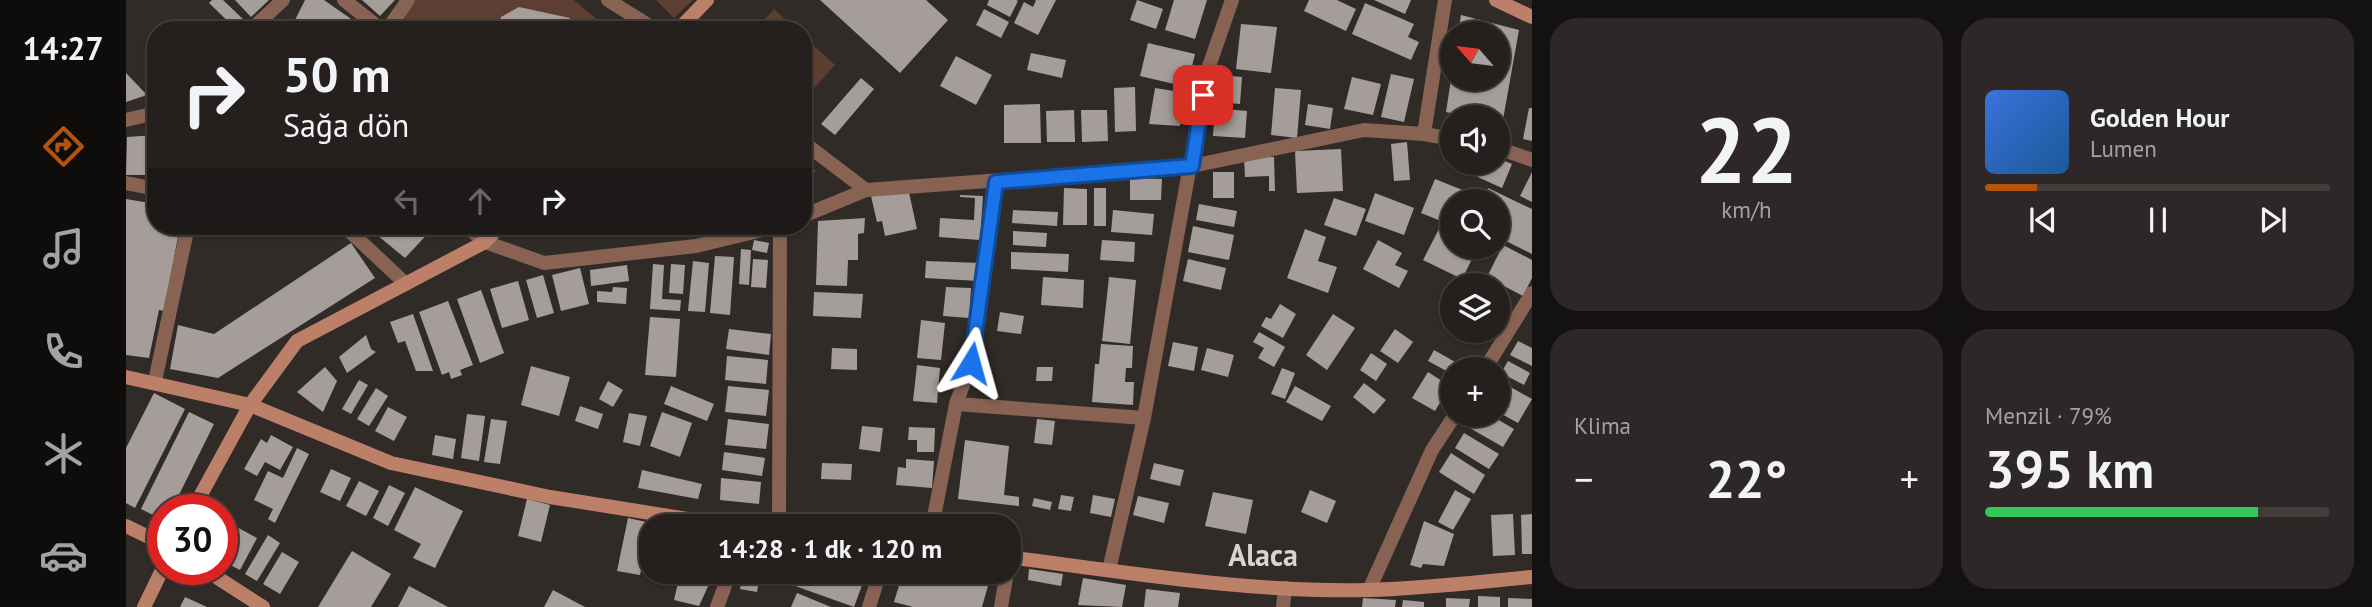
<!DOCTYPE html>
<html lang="tr">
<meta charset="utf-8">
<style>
body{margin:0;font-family:"PT Sans",sans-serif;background:#2d2827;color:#f1f3f6;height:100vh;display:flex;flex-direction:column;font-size:26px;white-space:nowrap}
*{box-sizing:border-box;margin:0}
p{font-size:23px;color:#a3a3a4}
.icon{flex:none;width:38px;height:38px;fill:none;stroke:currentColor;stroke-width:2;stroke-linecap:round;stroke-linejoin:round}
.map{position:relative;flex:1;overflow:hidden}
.panel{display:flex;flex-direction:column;gap:18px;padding:18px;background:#141210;width:840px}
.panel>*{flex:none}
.hud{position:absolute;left:21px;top:21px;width:665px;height:214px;border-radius:28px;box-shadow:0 2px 5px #0004,0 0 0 2px #423e3c;background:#25201e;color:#f1f3f6;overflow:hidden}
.needle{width:46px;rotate:298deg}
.controls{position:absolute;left:1314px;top:21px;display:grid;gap:14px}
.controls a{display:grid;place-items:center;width:70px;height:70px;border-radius:50%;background:#25201e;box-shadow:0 2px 5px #0004,0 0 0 2px #423e3c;font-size:35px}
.speed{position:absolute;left:21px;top:494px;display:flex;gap:14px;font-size:35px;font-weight:700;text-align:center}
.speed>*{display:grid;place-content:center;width:91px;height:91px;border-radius:50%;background:#25201e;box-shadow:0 2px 5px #0004,0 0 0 2px #423e3c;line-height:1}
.speed .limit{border:10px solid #d22;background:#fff;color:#111}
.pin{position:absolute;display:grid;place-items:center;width:60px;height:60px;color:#fff;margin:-30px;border-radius:14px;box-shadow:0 4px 10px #0006}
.me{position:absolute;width:77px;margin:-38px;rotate:8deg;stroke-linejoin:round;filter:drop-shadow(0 0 5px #0008)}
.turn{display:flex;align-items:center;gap:24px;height:147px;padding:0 21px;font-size:32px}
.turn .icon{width:91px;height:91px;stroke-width:2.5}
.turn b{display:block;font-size:49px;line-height:60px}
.lanes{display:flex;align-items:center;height:66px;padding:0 21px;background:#0003;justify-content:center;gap:35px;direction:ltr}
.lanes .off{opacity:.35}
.big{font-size:52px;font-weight:700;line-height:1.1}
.panel .tile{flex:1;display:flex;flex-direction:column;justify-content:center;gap:10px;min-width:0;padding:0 24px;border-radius:28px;background:#2d2827}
.panel .dial{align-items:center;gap:0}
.dial b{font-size:91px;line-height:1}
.song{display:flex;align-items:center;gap:21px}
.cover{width:84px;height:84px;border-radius:10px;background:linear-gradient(135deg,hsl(220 70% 55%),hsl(210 70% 35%))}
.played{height:7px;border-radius:4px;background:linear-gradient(90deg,#b45309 15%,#423e3c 15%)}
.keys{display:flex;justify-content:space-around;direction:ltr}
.heat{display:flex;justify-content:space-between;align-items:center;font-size:38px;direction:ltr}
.charge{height:10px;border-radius:5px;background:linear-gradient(90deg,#34c759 79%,#423e3c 0)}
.panel .tiles{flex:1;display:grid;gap:18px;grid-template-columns:repeat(2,1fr)}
.trip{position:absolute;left:513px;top:514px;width:382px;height:70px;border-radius:28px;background:#25201e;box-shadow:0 2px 5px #0004,0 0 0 2px #423e3c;font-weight:700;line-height:70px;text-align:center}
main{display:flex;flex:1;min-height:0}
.tabs{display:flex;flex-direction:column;width:126px;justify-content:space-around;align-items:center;background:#0f0d0c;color:#a3a3a4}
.tabs .icon{width:49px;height:49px}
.tabs .active{color:#b45309}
.tabs b{font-size:32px;color:#f1f3f6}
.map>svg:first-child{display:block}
</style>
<main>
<nav class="tabs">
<b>14:27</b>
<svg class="icon active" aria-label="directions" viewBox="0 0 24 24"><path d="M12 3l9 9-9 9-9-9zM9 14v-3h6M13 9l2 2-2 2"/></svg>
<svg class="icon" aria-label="music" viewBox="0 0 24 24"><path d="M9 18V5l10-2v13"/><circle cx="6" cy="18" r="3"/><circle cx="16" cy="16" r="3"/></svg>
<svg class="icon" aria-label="phone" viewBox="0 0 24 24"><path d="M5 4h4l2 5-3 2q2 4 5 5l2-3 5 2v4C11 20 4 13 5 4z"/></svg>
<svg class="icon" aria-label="climate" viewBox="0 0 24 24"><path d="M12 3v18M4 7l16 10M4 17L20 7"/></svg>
<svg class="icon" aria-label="car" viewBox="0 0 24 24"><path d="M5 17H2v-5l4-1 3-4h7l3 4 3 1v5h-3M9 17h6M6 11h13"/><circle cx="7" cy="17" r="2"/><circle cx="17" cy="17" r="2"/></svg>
</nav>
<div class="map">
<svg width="1406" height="607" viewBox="0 0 1406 607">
<rect width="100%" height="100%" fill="#312b28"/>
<g fill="#5c3e33">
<path d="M 288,0 L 448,0 L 484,30 L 286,30 L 274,16 Z"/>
<path d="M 530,0 L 567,0 L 548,18 Z"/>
<path d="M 648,9 L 670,30 L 629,30 Z"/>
<path d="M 677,36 L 709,65 L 677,100 Z"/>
</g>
<g fill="#a59d9a">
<path d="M 86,0 L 97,0 L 120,22 L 111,30 L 83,3 Z"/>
<path d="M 109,0 L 143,0 L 125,17 Z"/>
<path d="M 179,0 L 198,0 L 241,30 L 179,30 L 167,24 Z"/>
<path d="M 236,0 L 269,0 L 254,16 Z"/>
<path d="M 694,0 L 800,0 L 822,20 L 774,73 Z"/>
<path d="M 863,0 L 890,0 L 892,1 L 884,17 L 861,5 Z"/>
<path d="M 910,0 L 930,0 L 912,35 L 888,23 L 898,2 L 907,7 Z"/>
<path d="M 1011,0 L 1037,9 L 1030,29 L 1004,20 Z"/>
<path d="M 1048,0 L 1081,0 L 1069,39 L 1039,30 Z"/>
<path d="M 1183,0 L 1211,0 L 1230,9 L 1220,31 L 1178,11 Z"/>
<path d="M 1248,0 L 1285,0 L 1279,14 Z"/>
<path d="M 1239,3 L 1288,24 L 1282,37 L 1293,42 L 1285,60 L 1226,34 Z"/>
<path d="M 393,7 L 444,18 L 440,30 L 371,30 L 375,17 Z"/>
<path d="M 858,9 L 883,22 L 875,38 L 850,25 Z"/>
<path d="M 1335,15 L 1393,30 L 1376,125 L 1372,124 L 1372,117 L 1342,117 L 1320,112 L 1325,79 L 1372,79 L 1372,33 L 1332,33 Z"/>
<path d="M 1115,24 L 1151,27 L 1145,73 L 1110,69 Z"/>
<path d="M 1022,43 L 1069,54 L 1061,87 L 1014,76 Z"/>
<path d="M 905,53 L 940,60 L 936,78 L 901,70 Z"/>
<path d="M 830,56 L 866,75 L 850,105 L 814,86 Z"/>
<path d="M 0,73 L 21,95 L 0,102 Z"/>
<path d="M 1265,74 L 1288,79 L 1278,122 L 1255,117 Z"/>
<path d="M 1093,75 L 1116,77 L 1114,104 L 1091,102 Z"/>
<path d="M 1226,77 L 1255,84 L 1247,115 L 1218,109 Z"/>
<path d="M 735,78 L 748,89 L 709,135 L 695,124 Z"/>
<path d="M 1009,87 L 1010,131 L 989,132 L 988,88 Z"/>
<path d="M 1029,88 L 1060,93 L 1054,126 L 1023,124 Z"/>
<path d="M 1149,88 L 1175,90 L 1171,138 L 1145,135 Z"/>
<path d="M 914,104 L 915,143 L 878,143 L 878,105 Z"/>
<path d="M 1182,104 L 1207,108 L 1204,129 L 1179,125 Z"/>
<path d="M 1089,108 L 1121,111 L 1119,138 L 1087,136 Z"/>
<path d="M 1403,108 L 1406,108 L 1406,141 L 1397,139 Z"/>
<path d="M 948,110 L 949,142 L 921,142 L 920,111 Z"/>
<path d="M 955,110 L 981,110 L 982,141 L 956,142 Z"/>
<path d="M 30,135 L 30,175 L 0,175 L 1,137 Z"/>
<path d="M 1281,142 L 1284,180 L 1268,181 L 1265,144 Z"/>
<path d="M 1215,149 L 1217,191 L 1171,193 L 1169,151 Z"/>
<path d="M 1148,157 L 1149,191 L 1143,191 L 1143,176 L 1119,177 L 1118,158 Z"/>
<path d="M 1372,158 L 1386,164 L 1376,188 L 1325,165 L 1326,163 L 1372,163 Z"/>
<path d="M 677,160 L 689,171 L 677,184 Z"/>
<rect x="1087" y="172" width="21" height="26"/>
<path d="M 1406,172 L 1406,202 L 1394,196 Z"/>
<path d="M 1004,178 L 1036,179 L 1035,200 L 1004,200 Z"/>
<path d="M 1309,179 L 1339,191 L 1334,201 L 1326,201 L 1325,225 L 1295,213 Z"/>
<path d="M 782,188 L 791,229 L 759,236 L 756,221 L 751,222 L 745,196 Z"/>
<path d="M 938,188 L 961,189 L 961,225 L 937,225 Z"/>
<rect x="968" y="188" width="12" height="38"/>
<path d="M 1362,188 L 1406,209 L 1406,254 L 1372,237 L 1372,201 L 1356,201 Z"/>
<path d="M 1249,193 L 1288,208 L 1278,235 L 1239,221 Z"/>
<path d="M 834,195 L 857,196 L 854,240 L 813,237 L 814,218 L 848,220 L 849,198 L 834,197 Z"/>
<path d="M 1208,198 L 1240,209 L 1230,236 L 1198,225 Z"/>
<path d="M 0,199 L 30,204 L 30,226 L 54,226 L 38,311 L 33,310 L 23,358 L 0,355 Z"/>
<path d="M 1073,204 L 1111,211 L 1108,227 L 1070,220 Z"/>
<path d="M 887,210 L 932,212 L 931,226 L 886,223 Z"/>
<path d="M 987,210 L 1028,214 L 1026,235 L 985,232 Z"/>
<path d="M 739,218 L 738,233 L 732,234 L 732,260 L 722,260 L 721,286 L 690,285 L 692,221 Z"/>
<path d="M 240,226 L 309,226 L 279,258 Z"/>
<path d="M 1067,226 L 1108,235 L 1103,260 L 1062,252 Z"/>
<path d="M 1314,227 L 1326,234 L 1326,247 L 1352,247 L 1336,279 L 1297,260 Z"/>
<path d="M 1179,229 L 1200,237 L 1192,261 L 1211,267 L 1202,293 L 1161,278 Z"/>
<path d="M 887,231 L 921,233 L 920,247 L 887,245 Z"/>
<path d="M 628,240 L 643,243 L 641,253 L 626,250 Z"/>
<path d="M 976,240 L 1009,242 L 1008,262 L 974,260 Z"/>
<path d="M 1252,240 L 1276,253 L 1269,265 L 1282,271 L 1273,288 L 1237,269 Z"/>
<path d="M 225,243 L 249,278 L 92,378 L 44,369 L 52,325 L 88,334 Z"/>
<path d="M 1377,245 L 1406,260 L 1406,278 L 1397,296 L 1361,277 Z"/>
<path d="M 615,249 L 625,250 L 623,285 L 613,284 Z"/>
<path d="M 885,252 L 943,254 L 942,272 L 885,269 Z"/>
<path d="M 589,256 L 608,257 L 604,315 L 584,313 Z"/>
<path d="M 627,259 L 642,260 L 640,288 L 625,287 Z"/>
<path d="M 1062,259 L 1100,268 L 1095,290 L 1057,281 Z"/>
<path d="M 567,261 L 583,263 L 579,312 L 562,311 Z"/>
<path d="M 800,261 L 854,263 L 853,281 L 799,278 Z"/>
<path d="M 527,264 L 538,265 L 536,299 L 555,300 L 554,311 L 524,309 Z"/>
<path d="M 545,264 L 559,265 L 557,294 L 543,293 Z"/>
<path d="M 501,265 L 503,281 L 465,286 L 464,270 Z"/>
<path d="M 454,268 L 463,304 L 435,311 L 426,275 Z"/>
<path d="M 417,275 L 428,313 L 411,318 L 400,280 Z"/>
<path d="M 917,277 L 958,280 L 957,308 L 915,305 Z"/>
<path d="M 983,277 L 1010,280 L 1004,344 L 976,341 Z"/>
<path d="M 392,281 L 403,320 L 376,328 L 364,289 Z"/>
<path d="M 487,287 L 501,288 L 500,304 L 471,302 L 471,291 L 486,292 Z"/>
<path d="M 820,287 L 845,288 L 843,318 L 817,316 Z"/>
<path d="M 355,290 L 378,353 L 354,363 L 331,299 Z"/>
<path d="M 688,292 L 737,294 L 735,318 L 687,316 Z"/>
<path d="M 322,301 L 347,365 L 334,370 L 336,375 L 325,379 L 323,372 L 316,375 L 293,312 Z"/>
<path d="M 1154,304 L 1170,314 L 1157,338 L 1135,326 L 1140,317 L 1145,319 Z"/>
<path d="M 874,312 L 898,316 L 895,334 L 871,331 Z"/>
<path d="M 287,314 L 307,371 L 290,371 L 279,341 L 272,343 L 264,322 Z"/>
<path d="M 1207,314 L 1229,328 L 1201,370 L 1180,355 Z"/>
<path d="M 524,317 L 554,319 L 550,377 L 519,375 Z"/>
<path d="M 795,320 L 819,323 L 815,360 L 791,358 Z"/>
<path d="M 603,329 L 645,334 L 643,355 L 600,349 Z"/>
<path d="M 1269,329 L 1287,342 L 1272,363 L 1254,351 Z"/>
<path d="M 1133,332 L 1159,347 L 1148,367 L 1132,358 L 1138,348 L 1127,342 Z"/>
<path d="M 240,335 L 245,349 L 250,352 L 221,373 L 213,357 Z"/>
<path d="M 1392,341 L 1406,348 L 1406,366 L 1384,355 Z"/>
<path d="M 1047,342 L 1072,347 L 1068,371 L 1042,366 Z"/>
<path d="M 975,344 L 1007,346 L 1006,368 L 1000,368 L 999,382 L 1008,382 L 1007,405 L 966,402 L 969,364 L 973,364 Z"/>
<path d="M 706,348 L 731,349 L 731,370 L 705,369 Z"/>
<path d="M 1081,348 L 1108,355 L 1102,377 L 1075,370 Z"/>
<path d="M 1308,350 L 1338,367 L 1337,369 L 1326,369 L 1326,374 L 1302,361 Z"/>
<path d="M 1245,353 L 1261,364 L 1250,381 L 1234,370 Z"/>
<path d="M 601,356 L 642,360 L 640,384 L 599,380 Z"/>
<path d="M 1382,361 L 1404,373 L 1398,385 L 1375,373 Z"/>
<path d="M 791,365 L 814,368 L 811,403 L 787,401 Z"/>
<path d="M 405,366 L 444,377 L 433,416 L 395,405 Z"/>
<path d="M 199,367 L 211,381 L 197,412 L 171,392 Z"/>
<path d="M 911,367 L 927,367 L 926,381 L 910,381 Z"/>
<path d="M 1156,368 L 1169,373 L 1159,399 L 1145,394 Z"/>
<path d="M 1302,372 L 1324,386 L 1309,411 L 1286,398 Z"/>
<path d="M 233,380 L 242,385 L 225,414 L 216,409 Z"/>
<path d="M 1372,380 L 1406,399 L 1392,423 L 1372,412 Z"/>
<path d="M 482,381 L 497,390 L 487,407 L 473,399 Z"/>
<path d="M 1238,383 L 1260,400 L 1248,414 L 1227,397 Z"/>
<path d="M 545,386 L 588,404 L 581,421 L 538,404 Z"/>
<path d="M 602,386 L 643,390 L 640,416 L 599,412 Z"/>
<path d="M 1169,386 L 1205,406 L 1196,421 L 1160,402 Z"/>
<path d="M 250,388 L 262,396 L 243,426 L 231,419 Z"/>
<path d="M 28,393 L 59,409 L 9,508 L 0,503 L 0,448 Z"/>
<path d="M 454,406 L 477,414 L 472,429 L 449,421 Z"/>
<path d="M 262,407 L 281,417 L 268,441 L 249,431 Z"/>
<path d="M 63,412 L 88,424 L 46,509 L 37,509 L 37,520 L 15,509 Z"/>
<path d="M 536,412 L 566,423 L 554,457 L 524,446 Z"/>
<path d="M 503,413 L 521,416 L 514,446 L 497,442 Z"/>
<path d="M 341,414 L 359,416 L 353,461 L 335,458 Z"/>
<path d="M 1349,415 L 1364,415 L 1388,429 L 1377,447 L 1342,427 Z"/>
<path d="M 365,419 L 381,421 L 374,464 L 358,462 Z"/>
<path d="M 602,419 L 643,424 L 640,449 L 599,445 Z"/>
<path d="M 911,419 L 929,421 L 926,445 L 908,443 Z"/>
<path d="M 736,426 L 757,428 L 754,452 L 733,449 Z"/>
<path d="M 783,427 L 809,428 L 808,452 L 791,452 L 791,440 L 782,440 Z"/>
<path d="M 1338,433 L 1373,454 L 1363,469 L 1329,448 Z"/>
<path d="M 145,435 L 167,447 L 154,470 L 139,462 L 131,476 L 118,469 L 135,439 L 141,443 Z"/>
<path d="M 309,435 L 330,439 L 327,459 L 306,455 Z"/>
<path d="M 839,440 L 883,446 L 878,495 L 893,497 L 893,506 L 832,499 Z"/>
<path d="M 171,448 L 183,454 L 149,523 L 142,519 L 147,509 L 128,500 L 142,471 L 157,478 Z"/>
<path d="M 598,452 L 639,458 L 636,476 L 596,470 Z"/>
<path d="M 1325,453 L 1359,475 L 1348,494 L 1313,472 Z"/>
<path d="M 780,459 L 808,461 L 806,488 L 770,485 L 772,467 L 780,468 Z"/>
<path d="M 696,463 L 726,464 L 725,480 L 695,479 Z"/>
<path d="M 1028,463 L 1058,470 L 1054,486 L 1024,479 Z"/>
<path d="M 205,469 L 225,478 L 214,501 L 194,492 Z"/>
<path d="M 516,470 L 576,484 L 572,499 L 512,488 Z"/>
<path d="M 595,478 L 635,482 L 633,504 L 594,500 Z"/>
<path d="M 233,481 L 253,491 L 240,516 L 220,506 Z"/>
<path d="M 263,485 L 279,493 L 262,526 L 247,518 Z"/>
<path d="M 289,487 L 337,511 L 309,568 L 287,558 L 295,544 L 268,530 Z"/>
<path d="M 1184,490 L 1210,501 L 1201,523 L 1175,512 Z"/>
<path d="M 1329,490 L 1345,499 L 1327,530 L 1312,522 Z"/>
<path d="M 1087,492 L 1127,500 L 1120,534 L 1079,526 Z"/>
<path d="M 935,495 L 948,497 L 945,511 L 932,509 Z"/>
<path d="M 967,495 L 989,499 L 985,517 L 964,513 Z"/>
<path d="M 1012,496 L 1043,503 L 1038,523 L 1007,515 Z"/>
<path d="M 908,498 L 926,502 L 924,510 L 906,506 Z"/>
<path d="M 401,499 L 424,505 L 415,542 L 392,536 Z"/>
<path d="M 1387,514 L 1389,555 L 1367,556 L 1365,515 Z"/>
<path d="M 1406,514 L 1406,554 L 1396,554 L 1395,515 Z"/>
<path d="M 502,518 L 525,523 L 514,575 L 491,571 Z"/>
<path d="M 1298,521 L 1328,534 L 1318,566 L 1297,564 L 1295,568 L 1284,565 Z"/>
<path d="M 107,525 L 131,538 L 114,570 L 96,561 L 96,545 Z"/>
<path d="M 142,535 L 154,543 L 131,581 L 119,574 Z"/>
<path d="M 226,551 L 265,574 L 245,607 L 192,607 Z"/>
<path d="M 156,552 L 173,562 L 154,594 L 137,584 Z"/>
<path d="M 524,567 L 525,572 L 547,572 L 545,582 L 522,577 Z"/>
<path d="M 903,569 L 937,574 L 935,586 L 902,580 Z"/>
<path d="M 617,572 L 635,572 L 631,592 L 614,589 Z"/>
<path d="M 661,572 L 741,572 L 728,607 L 658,582 Z"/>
<path d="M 777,572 L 866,572 L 856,607 L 787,607 L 768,602 Z"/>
<path d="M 554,574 L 584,582 L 573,606 L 548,600 Z"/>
<path d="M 957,578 L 1000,585 L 996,607 L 952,605 Z"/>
<path d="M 283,586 L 322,607 L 272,607 Z"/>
<path d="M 1020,589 L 1054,593 L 1052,607 L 1018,607 Z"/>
<path d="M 427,590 L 459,607 L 418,607 Z"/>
<path d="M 671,593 L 705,607 L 665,607 Z"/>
<path d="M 1352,596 L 1374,597 L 1374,607 L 1352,607 Z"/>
<path d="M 59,597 L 81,607 L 54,607 Z"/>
<path d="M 1237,598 L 1270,600 L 1269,607 L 1236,607 Z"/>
<path d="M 1320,598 L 1344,599 L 1343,607 L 1320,607 Z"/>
<path d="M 1382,598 L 1406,599 L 1406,607 L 1382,607 Z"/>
<path d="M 1277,600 L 1298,602 L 1298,607 L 1276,607 Z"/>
</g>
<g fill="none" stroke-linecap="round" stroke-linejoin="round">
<g stroke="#886354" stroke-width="14">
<path d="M 218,0 L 256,30"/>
<path d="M 482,0 L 530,30"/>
<path d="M 125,30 L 157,0"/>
<path d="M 261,30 L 282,0"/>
<path d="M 0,120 L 30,113"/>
<path d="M 1298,134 L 1319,0"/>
<path d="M 677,142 L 740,190"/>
<path d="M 1372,148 L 1406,160"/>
<path d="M 0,183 L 30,189"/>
<path d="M 677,216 L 740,190 L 1066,166 L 1238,130 L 1298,134 L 1326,139"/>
<path d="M 218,226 L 280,284"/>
<path d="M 340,226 L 359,242 L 418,263 L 570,246 L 653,226"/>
<path d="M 1359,369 L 1406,293"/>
<path d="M 29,381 L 62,226"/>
<path d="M 830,404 L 1018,418"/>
<path d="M 653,527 L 654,226"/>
<path d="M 806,527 L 830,404 L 845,363 L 870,182"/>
<path d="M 983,570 L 1018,418 L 1081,72 L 1106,0"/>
<path d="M 1243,590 L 1306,450 L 1329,415"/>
<path d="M 591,607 L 604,572"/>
<path d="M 743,607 L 754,572"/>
<path d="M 875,607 L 881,572"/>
<path d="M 1157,607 L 1159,588"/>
</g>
<g stroke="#bc8069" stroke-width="14">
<path d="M 1370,0 L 1406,17"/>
<path d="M 552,30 L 581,0"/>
<path d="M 0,377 L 124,405 L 265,463 L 424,497 L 612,527"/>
<path d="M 67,509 L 124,405 L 171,341 L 359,242 L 374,226"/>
<path d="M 0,526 L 37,544"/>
<path d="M 882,557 C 996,572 1127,593 1242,590 C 1296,589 1351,582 1406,577"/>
<path d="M 78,569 L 137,607"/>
<path d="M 18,607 L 37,568"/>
</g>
</g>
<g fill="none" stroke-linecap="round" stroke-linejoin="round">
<defs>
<path id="route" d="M 845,363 L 870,182 L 1066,166 L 1077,95"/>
</defs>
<use href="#route" stroke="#114b97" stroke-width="18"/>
<use href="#route" stroke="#1a73e8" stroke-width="12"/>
</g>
<g text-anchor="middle" stroke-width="7" stroke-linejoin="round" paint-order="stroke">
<g font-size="30" font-weight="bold" fill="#d9d4d3" stroke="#312b28">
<text x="1137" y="566">Alaca</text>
</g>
</g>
</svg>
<div class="controls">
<a><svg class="needle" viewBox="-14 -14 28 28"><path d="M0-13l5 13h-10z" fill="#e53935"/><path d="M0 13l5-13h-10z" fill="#a3a3a4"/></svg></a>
<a><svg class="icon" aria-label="sound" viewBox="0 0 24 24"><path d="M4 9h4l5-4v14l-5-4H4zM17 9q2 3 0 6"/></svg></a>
<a><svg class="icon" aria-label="search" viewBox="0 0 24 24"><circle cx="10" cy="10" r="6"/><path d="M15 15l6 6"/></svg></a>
<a><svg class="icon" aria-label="layers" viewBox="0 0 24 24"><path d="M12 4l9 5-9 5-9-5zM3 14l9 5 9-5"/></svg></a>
<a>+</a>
</div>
<div class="speed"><div class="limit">30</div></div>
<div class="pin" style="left:1077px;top:95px;background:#d93025"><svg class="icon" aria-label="arrive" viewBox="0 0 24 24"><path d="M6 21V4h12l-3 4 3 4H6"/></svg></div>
<svg class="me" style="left:845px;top:363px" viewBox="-20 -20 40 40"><path d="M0-17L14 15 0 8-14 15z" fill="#1a73e8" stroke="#fff" stroke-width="4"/></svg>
<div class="trip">14:28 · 1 dk · 120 m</div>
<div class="hud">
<div class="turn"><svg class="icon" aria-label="right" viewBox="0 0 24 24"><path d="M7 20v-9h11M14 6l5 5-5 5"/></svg><div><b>50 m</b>Sağa dön</div></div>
<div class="lanes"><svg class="icon off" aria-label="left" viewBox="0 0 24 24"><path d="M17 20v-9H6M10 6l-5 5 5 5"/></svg><svg class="icon off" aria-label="ahead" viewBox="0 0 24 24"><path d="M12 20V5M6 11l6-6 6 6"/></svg><svg class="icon" aria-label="right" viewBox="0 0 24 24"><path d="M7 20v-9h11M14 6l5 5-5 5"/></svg></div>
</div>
</div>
<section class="panel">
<div class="tiles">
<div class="tile dial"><b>22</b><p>km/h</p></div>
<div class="tile">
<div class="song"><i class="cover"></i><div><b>Golden Hour</b><p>Lumen</p></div></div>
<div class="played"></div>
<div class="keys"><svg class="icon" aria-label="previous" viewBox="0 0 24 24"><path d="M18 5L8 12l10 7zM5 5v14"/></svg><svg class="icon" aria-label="pause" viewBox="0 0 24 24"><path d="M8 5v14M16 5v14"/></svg><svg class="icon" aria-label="next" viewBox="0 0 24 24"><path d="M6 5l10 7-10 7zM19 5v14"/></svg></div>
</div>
<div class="tile"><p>Klima</p>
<div class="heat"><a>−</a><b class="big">22°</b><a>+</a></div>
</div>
<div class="tile"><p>Menzil · 79%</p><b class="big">395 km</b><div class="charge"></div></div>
</div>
</section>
</main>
